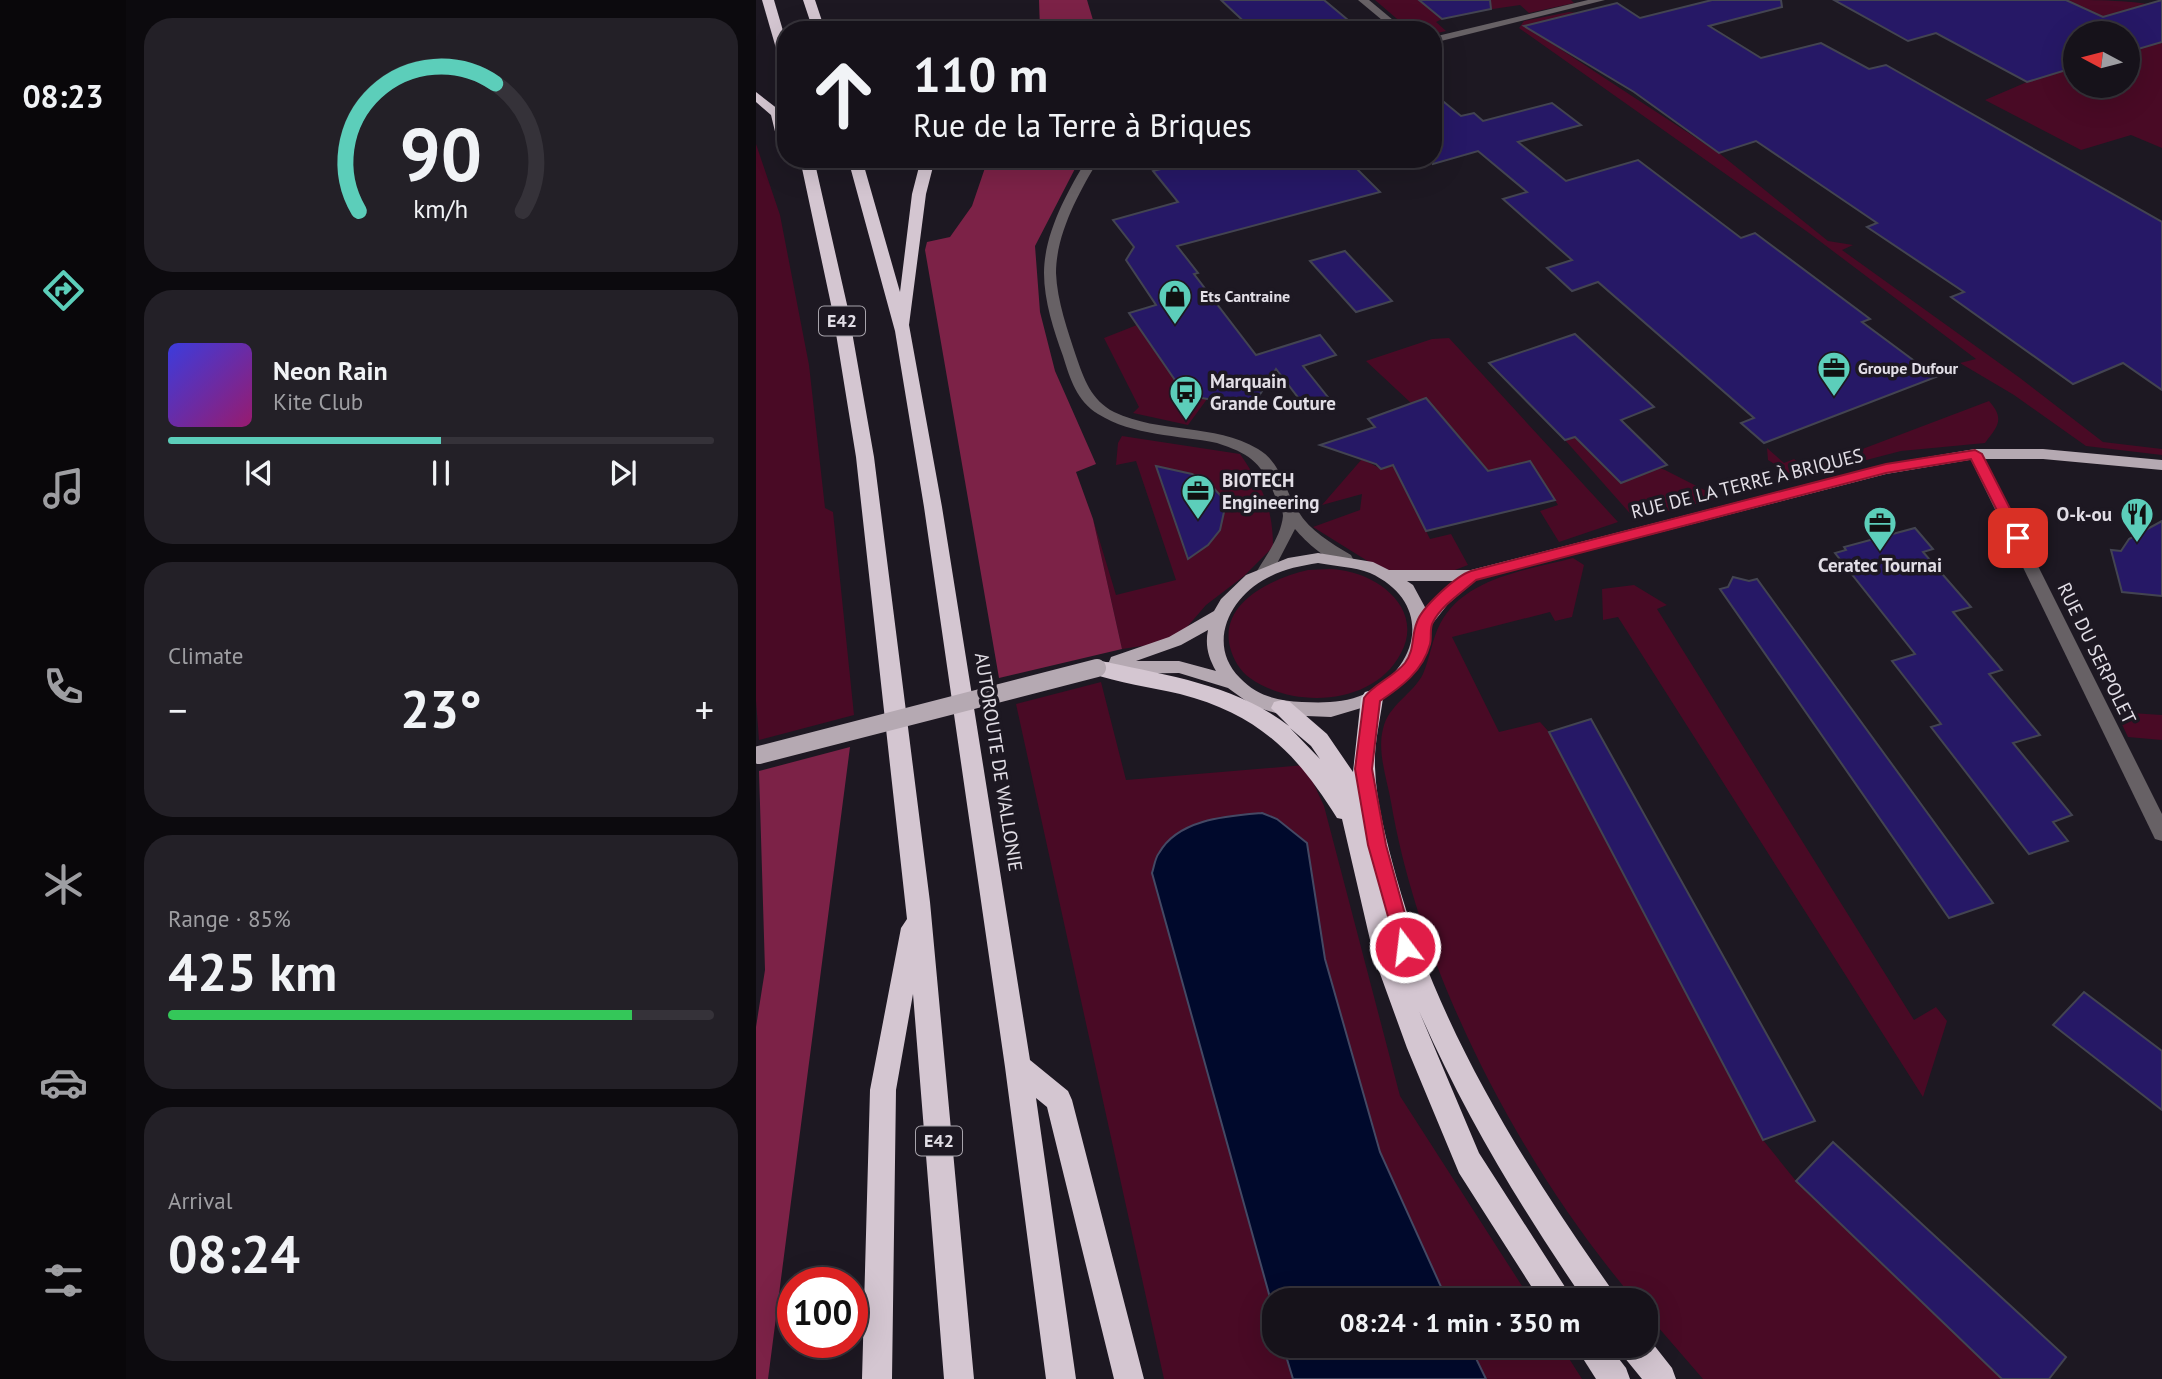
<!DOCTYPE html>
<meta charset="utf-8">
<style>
body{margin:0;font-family:"PT Sans",sans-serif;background:#232027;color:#f1f3f6;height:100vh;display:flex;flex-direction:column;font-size:26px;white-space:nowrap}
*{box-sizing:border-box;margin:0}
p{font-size:23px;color:#9e9ea2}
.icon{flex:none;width:38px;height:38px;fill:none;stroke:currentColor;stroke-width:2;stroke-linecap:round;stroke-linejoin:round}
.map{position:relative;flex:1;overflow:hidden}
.panel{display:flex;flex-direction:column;gap:18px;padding:18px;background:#0c0a0e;width:630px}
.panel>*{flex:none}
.guide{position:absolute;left:21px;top:21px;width:665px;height:147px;border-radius:28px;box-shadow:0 7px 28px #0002,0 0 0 2px #353239;background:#16121a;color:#f1f3f6;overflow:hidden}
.needle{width:46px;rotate:277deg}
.controls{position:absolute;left:1307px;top:21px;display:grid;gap:14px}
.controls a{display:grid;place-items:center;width:77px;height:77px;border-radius:50%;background:#16121a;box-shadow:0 7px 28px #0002,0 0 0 2px #353239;font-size:35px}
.speed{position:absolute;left:21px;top:1267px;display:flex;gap:14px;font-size:35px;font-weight:700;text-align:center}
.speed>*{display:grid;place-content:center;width:91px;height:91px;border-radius:50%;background:#16121a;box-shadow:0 7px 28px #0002,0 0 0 2px #353239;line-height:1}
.speed .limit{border:10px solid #d22;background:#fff;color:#111}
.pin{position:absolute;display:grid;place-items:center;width:60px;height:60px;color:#fff;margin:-30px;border-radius:14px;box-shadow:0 4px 10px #0006}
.me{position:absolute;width:77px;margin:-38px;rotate:345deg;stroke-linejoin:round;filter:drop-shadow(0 0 5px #0008)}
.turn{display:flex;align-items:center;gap:24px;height:147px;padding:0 21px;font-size:32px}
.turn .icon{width:91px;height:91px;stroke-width:2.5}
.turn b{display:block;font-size:49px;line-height:60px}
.big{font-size:52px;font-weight:700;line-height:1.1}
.panel .tile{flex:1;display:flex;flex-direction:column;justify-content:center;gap:10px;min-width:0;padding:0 24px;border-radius:28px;background:#232027}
.panel .dial{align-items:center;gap:0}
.dial svg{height:182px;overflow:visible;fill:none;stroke:#353239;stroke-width:7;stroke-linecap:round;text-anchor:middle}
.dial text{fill:#f1f3f6;stroke:none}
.song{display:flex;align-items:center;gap:21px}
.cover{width:84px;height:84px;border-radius:10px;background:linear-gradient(135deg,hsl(240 70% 55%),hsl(320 70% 35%))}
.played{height:7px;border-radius:4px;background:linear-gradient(90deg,#5cceba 50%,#353239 50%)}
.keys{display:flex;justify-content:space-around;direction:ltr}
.heat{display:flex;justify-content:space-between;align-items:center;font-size:38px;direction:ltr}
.charge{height:10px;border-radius:5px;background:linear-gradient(90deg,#34c759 85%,#353239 0)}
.trip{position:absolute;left:506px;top:1288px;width:396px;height:70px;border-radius:28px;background:#16121a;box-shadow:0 7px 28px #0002,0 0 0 2px #353239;font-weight:700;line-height:70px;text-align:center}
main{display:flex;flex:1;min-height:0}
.dock{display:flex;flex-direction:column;width:126px;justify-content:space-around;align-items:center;background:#09070a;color:#9e9ea2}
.dock .icon{width:49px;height:49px}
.dock .on{color:#5cceba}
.dock b{font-size:32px;color:#f1f3f6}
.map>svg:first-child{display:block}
</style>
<main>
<nav class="dock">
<b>08:23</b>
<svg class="icon on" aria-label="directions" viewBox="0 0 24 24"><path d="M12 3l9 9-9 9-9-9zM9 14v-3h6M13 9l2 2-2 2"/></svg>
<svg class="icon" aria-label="music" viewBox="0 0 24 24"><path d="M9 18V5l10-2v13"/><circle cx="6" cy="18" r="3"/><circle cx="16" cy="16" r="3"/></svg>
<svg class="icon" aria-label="phone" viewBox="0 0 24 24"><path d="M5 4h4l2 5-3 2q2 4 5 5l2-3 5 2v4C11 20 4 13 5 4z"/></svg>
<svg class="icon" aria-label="climate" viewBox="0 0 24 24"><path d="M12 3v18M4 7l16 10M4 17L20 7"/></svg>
<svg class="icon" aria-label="car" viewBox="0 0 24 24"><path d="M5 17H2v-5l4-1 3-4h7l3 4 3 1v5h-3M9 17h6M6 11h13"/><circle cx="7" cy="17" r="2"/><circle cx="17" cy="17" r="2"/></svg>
<svg class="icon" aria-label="filters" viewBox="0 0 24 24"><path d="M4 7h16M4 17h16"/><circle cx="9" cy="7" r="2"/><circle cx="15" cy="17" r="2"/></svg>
</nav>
<section class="panel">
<div class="tile dial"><svg viewBox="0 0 100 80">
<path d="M14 69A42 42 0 1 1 86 69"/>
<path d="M14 69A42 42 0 0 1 74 13" stroke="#5cceba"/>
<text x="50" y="56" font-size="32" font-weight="700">90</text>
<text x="50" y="72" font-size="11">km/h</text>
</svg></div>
<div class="tile">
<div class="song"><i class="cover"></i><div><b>Neon Rain</b><p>Kite Club</p></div></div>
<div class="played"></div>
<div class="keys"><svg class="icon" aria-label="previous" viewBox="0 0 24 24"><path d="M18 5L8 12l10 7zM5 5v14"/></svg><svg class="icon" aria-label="pause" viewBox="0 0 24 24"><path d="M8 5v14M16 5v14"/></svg><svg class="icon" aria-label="next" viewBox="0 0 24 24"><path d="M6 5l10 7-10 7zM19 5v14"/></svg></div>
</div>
<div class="tile"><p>Climate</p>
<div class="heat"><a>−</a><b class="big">23°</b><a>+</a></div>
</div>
<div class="tile"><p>Range · 85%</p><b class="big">425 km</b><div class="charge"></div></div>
<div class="tile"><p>Arrival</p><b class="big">08:24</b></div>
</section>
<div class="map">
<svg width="1406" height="1379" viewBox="0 0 1406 1379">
<rect width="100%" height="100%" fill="#1d1822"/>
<g fill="#490a25">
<path d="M 619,0 L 687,0 L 669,4 L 686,19 L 680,22 L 690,31 L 677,34 L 677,30 L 654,30 Z"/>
<path d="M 717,0 L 815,0 L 818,3 L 773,13 L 764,5 L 730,10 Z"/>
<path d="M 1310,0 C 1338,0 1381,0 1406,7 L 1406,148 L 1375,135 L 1325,150 L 1229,100 L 1271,82 L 1319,67 L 1320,86 L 1372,86 L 1372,52 L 1400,43 Z"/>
<path d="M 813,12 L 821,13 L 769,26 L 963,153 L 1072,241 L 1097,245 L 1086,250 L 1264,378 L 1347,442 L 1406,449 L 1406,455 L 1330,446 L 1258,395 L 1204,363 L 1220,359 L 1053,233 L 763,28 L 768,21 Z"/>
<path d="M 0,144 L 24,215 L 53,365 L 69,508 L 77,512 L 98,715 L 3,740 L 0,701 Z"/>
<path d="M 381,325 L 423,386 L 418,393 L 451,399 L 432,425 L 377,413 L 383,407 L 348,338 Z"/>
<path d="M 693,338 L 862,522 L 803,542 L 784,511 L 802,505 L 774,461 L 650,490 L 674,539 L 695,534 L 712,565 L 678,578 L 634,575 L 557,527 L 604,510 L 606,494 L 566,505 L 606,459 L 625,469 L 707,442 L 670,398 L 655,403 L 610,361 L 676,339 Z"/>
<path d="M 1233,401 C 1249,419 1242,426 1229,443 L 1145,451 L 1041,478 L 1012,460 L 1011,448 L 1028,463 L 1038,459 L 1051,470 Z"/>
<path d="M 366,436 L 484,454 C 506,486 517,507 517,547 L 488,576 L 450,605 L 419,641 L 366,649 L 337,519 L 360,595 L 420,580 L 380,461 L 360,465 L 362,443 Z"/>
<path d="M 819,437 L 909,470 L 964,498 L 879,519 L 809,440 Z"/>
<path d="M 817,558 L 828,565 L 816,617 L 799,621 L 794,612 L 696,637 L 743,732 L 784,722 L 793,732 L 1007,1140 L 1040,1181 L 1246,1379 L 947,1379 L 889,1312 L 889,1300 L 879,1300 C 766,1168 664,974 635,802 C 631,779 621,752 627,729 C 632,705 657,694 667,674 C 674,658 676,639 684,624 C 708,577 772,570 817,558 Z"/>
<path d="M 552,570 C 563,570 574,568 584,570 C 624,575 668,610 645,653 C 618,706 537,709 494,678 C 484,671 477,659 474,647 C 463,602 517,578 552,570 Z"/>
<path d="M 878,585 L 911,605 L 901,609 L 1158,1020 L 1180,1007 L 1191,1021 L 1167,1097 L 862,617 L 847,620 L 846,589 Z"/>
<path d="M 345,682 L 370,780 L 549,765 L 568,806 L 644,1096 L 775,1300 L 518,1300 L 518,1346 L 805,1346 L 826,1379 L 408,1379 L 260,704 Z"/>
<path d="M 1375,713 L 1406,715 L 1406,740 L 1372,737 L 1361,714 Z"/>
</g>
<g fill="#7c2247">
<path d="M 283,0 L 331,0 L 340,30 L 284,30 Z"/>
<path d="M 232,159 L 324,159 L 279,246 L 284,312 L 299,371 L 340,464 L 320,472 L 337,519 L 366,649 L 243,678 L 169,250 L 171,242 L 194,237 L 216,206 Z"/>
<path d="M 94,747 L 12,1379 L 0,1379 L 0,1027 L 9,970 L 3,771 Z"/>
</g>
<g fill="#00092c" stroke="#444964" stroke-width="2">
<path d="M 506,813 L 521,819 L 551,843 L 569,959 L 624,1152 L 691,1300 L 518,1300 L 518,1312 L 396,873 C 398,867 399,858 403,853 C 422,819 471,816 506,813 Z"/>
<path d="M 527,1346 L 714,1346 L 730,1379 L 537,1379 Z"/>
</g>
<g fill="#261866" stroke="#434451" stroke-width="2">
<path d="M 465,0 L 568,0 L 604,30 L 497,30 Z"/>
<path d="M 663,0 L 734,0 L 735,9 L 686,19 Z"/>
<path d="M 956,0 L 1025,0 L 1026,7 L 953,26 L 1005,58 L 1065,43 L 1113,69 L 1130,65 L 1406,222 L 1406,390 L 1367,363 L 1317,384 L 1195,297 L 1208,292 L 1111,227 L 1121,223 L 1000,141 L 963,153 L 878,92 L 768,26 L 861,3 L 884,18 Z"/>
<path d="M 1078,0 L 1310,0 L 1347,17 L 1406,0 L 1406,42 L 1372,52 L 1372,33 L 1320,33 L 1320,67 L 1271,82 L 1180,33 L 1152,41 Z"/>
<path d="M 677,93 L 705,116 L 718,113 L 727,121 L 796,103 L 825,125 L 762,142 L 810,181 L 882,160 L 985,238 L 999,233 L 1114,319 L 1106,322 L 1180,377 L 1008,443 L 985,423 L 998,418 L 842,282 L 816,291 L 791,268 L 816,260 L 747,199 L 771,192 L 722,151 L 677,164 Z"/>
<path d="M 444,159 L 591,159 L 624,192 L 421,246 L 442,273 L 438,274 L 500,355 L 564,335 L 580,355 L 547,366 L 575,401 L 551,409 L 520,369 L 496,407 L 418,393 L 423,386 L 373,313 L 400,305 L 370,260 L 378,247 L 357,220 L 422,202 L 397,171 Z"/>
<path d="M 589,251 L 636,301 L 600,312 L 554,261 Z"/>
<path d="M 819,334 L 898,407 L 865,420 L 911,465 L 865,483 L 819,437 L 809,440 L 733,363 Z"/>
<path d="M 670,398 L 732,471 L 774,461 L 799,500 L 670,531 L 637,465 L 625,469 L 620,464 L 564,445 L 619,427 L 612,419 Z"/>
<path d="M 400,466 L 436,474 L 452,482 L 465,496 L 468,512 L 464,530 L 452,545 L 432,559 Z"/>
<path d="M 1406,521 L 1406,596 L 1366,592 L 1355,550 L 1365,551 L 1373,539 Z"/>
<path d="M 1159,528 L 1177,549 L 1167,552 L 1215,607 L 1197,612 L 1246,670 L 1233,674 L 1284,735 L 1257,743 L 1316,815 L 1297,822 L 1312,841 L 1273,854 L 1175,727 L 1185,724 L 1136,661 L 1159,654 L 1079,553 L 1090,550 L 1088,547 Z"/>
<path d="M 977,577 L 993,581 L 1001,579 L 1237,903 L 1193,918 L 964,589 L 972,587 Z"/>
<path d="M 835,719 L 927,884 L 1059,1121 L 1007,1140 L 793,732 Z"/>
<path d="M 1328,992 L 1406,1051 L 1406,1110 L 1297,1025 Z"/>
<path d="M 1077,1142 L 1310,1357 L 1293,1379 L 1246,1379 L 1040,1181 Z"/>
</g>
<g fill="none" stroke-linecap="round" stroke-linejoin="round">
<g fill="#676165" fill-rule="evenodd">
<path d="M 602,0 L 613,0 L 649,30 L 638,30 Z"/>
<path d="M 832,0 L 849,0 L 677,43 L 677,37 Z"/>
<path d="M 331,159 L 343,159 C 323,192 300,234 300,273 C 301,301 312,331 320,356 C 328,379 335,400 358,412 C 404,434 458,423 502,449 C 526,463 528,490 542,511 C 554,531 575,543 595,555 L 597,559 L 595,563 C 577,568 550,542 539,529 L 515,575 L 503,575 L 501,571 C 511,554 525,536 527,516 C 527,510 522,502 519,496 C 506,463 495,454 461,443 C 422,435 377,436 342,414 C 321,401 314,379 307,356 C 298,331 288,301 288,273 C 288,234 311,192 331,159 Z"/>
<path d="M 1219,449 L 1226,454 L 1406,814 L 1406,841 L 1399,839 L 1212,454 Z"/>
</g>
<path fill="#b5a9b2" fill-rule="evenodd" d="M 1219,449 L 1287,449 L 1406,460 L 1406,470 L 1287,459 L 1219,459 L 1130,474 L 720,580 L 692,604 L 673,628 L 671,647 L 652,680 L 622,703 L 575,717 L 526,715 L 497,706 L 472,688 L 423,673 L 348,674 L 342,673 L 339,668 L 342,663 L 353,662 L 355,657 L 413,637 L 458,611 L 465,599 L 490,575 L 532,558 L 562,553 L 617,562 L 633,570 L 715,570 L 1130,464 ZM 562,563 C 578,566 599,567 614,573 C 677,602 665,667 609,694 C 588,703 568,703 546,702 C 522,701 501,696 484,678 C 450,644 474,597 511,578 C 527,569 544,566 562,563 ZM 651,581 L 698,581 L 670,609 L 657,585 ZM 452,630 C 449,645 452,657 460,671 L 423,661 L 380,661 L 425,645 Z"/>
<g fill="#d4c6d1" fill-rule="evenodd">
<path d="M 6,0 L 18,0 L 30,41 L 30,66 L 24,62 Z"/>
<path d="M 47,0 L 59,0 L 69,30 L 57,30 Z"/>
<path d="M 0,92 L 27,113 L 30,152 L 23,148 L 15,115 L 0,102 Z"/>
<path d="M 44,159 L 58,159 L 92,309 L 118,457 L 174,902 L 218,1379 L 188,1379 L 157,994 L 140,1090 L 136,1379 L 106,1379 L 114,1090 L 145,928 L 151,919 L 100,457 L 76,309 Z"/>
<path d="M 92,159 L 106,159 L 144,292 L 156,194 L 165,159 L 179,159 L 170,194 L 153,325 L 186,507 L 274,1060 L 312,1091 L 316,1100 L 388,1379 L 358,1379 L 291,1107 L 280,1098 L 320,1379 L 290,1379 L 249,1067 L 168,507 L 139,331 Z"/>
<path d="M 341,660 C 407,675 477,683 533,726 L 515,708 L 518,702 L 526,700 L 534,702 L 571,734 L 597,772 L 605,698 L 609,692 L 616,690 L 623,692 L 627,698 C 624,721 618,744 619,767 C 620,803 631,842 640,876 C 682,1029 766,1162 856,1290 L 861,1300 L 828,1300 C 765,1208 708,1114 663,1011 L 723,1153 L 811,1290 L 816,1300 L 784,1300 L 703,1173 L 651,1048 L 618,957 L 586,819 L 581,818 C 540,752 501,714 424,694 C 394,687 363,683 334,673 L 331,668 L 334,663 ZM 534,728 L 555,746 L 564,759 Z"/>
<path d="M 890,1335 L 916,1368 L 920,1379 L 886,1379 L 868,1357 L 864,1346 L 889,1346 Z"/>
<path d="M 819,1346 L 853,1346 L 870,1368 L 874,1379 L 840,1379 Z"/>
</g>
<path stroke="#b5a9b2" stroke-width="18" d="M 3,755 L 341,668"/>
</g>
<path fill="#e11d48" stroke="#92132f" stroke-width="2" d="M 1219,450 L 1226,454 L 1269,538 L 1267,542 L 1257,542 L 1215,459 L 1130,473 L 720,580 C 705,593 686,605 677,622 C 673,629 676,637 674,644 C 667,671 645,687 624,701 L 616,769 L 630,845 L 658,947 L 655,952 L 649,955 L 642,952 L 612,845 L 599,769 L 608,698 C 616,685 638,677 649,663 C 659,650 655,636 661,622 C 666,607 700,576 715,571 L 1130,464 Z"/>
<defs>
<symbol id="shop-pin" viewBox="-11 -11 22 30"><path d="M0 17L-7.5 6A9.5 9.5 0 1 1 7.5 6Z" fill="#5cceba" stroke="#1d1822"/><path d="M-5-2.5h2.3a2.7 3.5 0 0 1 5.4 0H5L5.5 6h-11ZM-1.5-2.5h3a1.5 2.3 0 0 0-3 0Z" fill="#111"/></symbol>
<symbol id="office-pin" viewBox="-11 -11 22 30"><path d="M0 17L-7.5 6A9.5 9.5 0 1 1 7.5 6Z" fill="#5cceba" stroke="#1d1822"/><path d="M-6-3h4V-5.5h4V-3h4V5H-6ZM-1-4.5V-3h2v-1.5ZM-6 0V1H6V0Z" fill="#111"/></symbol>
<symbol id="bus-pin" viewBox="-11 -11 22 30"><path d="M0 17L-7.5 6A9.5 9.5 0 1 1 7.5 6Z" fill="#5cceba" stroke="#1d1822"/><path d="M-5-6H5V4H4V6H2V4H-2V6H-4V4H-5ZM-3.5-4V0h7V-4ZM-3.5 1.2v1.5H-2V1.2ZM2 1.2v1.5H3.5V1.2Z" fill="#111"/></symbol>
<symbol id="restaurant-pin" viewBox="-11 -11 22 30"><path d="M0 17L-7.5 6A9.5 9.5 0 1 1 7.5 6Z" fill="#5cceba" stroke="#1d1822"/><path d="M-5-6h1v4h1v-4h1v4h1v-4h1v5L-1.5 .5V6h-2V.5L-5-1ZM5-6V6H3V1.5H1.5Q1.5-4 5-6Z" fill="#111"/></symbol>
</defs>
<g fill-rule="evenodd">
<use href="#shop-pin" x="400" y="277" width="38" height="52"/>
<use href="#office-pin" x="1059" y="349" width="38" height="52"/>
<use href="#bus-pin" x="411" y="373" width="38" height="52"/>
<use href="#office-pin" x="423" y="472" width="38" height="52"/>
<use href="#restaurant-pin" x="1362" y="495" width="38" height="52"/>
<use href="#office-pin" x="1105" y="504" width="38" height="52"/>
</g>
<g text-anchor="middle" stroke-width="7" stroke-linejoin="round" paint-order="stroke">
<g font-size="16" font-weight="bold" fill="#e2dee6" stroke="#1d1822" text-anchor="start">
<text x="444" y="302">Ets Cantraine</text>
<text x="1102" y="374">Groupe Dufour</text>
</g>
<g fill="#1d1822" stroke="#a7a3ab" stroke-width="2">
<rect x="63" y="306.5" width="46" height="29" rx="5"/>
<rect x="160" y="1126.5" width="46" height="29" rx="5"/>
</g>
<g font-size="18" font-weight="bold" fill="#e2dee6">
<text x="86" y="327">E42</text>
<text x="183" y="1147">E42</text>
</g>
<g font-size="19" font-weight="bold" fill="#e2dee6" stroke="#1d1822" text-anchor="start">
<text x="454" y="388">Marquain<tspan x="454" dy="22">Grande Couture</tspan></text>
<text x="466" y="487">BIOTECH<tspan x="466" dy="22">Engineering</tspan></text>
<text x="1356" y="521" text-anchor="end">O-k-ou</text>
<text x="1124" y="572" text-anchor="middle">Ceratec Tournai</text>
</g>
<g font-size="19" fill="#e2dee6" stroke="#1d1822">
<text transform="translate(991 483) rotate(-14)" y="7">RUE DE LA TERRE À BRIQUES</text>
<text transform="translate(1341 653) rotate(64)" y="7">RUE DU SERPOLET</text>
<text transform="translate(243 762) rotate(81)" y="7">AUTOROUTE DE WALLONIE</text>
</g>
</g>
</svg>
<div class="controls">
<a><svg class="needle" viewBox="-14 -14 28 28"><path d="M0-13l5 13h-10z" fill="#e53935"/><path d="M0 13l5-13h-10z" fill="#9e9ea2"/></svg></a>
</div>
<div class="speed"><div class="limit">100</div></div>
<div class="pin" style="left:1262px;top:538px;background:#d93025"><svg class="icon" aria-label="arrive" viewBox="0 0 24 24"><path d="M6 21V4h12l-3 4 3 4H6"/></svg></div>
<svg class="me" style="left:649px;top:947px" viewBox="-20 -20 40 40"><circle r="17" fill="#e11d48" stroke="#fff" stroke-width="3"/><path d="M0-11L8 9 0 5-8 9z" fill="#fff"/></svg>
<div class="trip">08:24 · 1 min · 350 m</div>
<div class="guide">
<div class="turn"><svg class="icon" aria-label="ahead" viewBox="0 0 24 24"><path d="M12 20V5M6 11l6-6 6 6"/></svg><div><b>110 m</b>Rue de la Terre à Briques</div></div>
</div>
</div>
</main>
